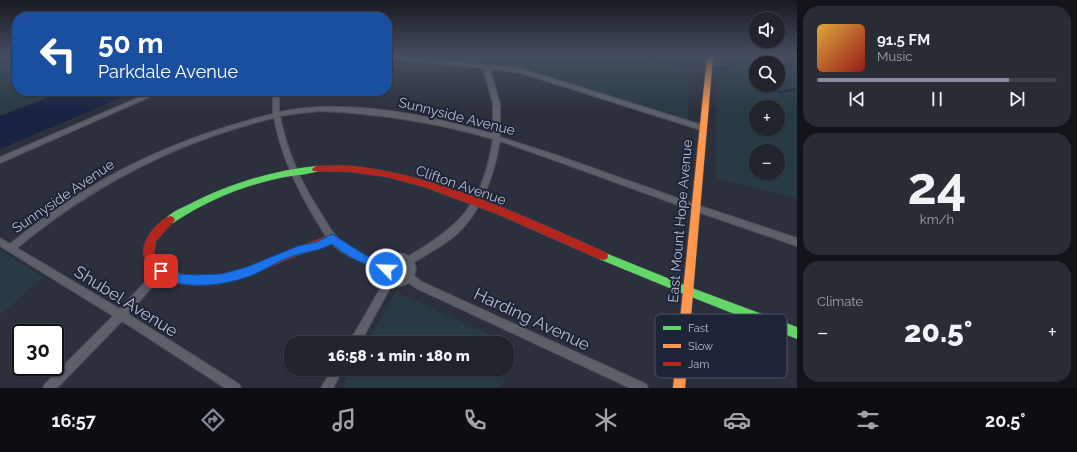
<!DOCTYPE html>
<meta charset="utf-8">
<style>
body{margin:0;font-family:Raleway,sans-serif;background:#292c35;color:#f1f3f6;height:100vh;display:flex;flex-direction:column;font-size:15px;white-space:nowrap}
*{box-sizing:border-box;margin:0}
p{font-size:13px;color:#a2a4aa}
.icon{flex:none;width:22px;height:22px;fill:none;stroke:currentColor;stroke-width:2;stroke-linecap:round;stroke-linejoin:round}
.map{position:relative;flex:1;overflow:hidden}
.sheet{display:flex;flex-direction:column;gap:6px;padding:6px;background:#121419;width:280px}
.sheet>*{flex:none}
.guide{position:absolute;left:12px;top:12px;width:380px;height:84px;border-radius:16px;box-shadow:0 1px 3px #0004,0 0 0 1px #3e4149;background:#1a4fa0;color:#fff;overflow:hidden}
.fabs{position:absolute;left:749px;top:12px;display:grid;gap:8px}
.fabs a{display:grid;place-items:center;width:36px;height:36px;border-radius:50%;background:#21242d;box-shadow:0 1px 3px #0004,0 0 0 1px #3e4149;font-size:20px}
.speed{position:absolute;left:12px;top:324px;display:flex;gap:8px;font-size:20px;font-weight:700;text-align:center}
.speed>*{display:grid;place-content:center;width:52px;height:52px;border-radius:50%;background:#21242d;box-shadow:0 1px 3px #0004,0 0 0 1px #3e4149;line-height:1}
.speed .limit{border:2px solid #111;border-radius:6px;background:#fff;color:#111}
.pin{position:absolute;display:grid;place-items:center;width:34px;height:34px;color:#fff;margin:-17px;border-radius:8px;box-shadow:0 2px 6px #0006}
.me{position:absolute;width:44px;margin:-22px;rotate:294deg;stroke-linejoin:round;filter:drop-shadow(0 0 3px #0008)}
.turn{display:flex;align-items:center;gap:14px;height:84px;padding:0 20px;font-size:18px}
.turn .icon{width:52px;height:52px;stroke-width:2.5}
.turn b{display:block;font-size:28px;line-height:34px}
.big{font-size:30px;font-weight:800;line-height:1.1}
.sheet .tile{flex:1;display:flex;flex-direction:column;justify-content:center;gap:6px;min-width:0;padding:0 14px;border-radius:16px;background:#292c35}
.sheet .dial{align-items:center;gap:0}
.dial b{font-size:52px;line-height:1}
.song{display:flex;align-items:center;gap:12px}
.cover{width:48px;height:48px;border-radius:6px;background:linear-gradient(135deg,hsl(40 70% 55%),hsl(0 70% 35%))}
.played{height:4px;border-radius:2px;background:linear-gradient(90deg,#868a9a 80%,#3e4149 80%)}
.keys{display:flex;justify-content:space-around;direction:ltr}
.heat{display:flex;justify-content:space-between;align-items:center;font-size:22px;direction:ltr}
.trip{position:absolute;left:284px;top:336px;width:230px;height:40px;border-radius:16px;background:#21242d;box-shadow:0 1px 3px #0004,0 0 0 1px #3e4149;font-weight:800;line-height:40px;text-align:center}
.tabs{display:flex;height:64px;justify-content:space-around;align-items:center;background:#0d0e12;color:#a2a4aa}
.tabs .icon{width:28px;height:28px}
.tabs .on{color:#868a9a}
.tabs b{font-size:18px;color:#f1f3f6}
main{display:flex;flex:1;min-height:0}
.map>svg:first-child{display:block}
</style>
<main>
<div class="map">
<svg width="797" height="388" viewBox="0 0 797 388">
<rect width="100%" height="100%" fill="#2c303c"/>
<g fill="#283a43" fill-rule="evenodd">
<path d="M 0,57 L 17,57 L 17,91 L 65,91 L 0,116 Z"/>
<path d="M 437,57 L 693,57 L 690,74 L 688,120 L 516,67 Z"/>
<path d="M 719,57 L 797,57 L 797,199 L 715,178 L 717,82 ZM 756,63 L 778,63 L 778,85 L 756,85 ZM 756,107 L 778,107 L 778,129 L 756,129 ZM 756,151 L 778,151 L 778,173 L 756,173 Z"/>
<path d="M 0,250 L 43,277 L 0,315 Z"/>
<path d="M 396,292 L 515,346 L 501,388 L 342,388 L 352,369 L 507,369 L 507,343 L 367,343 Z"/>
</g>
<g fill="#192241">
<path d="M 652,57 L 693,58 L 692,71 L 653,59 Z"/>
<path d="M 65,91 L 137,91 L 0,149 L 0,116 Z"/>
</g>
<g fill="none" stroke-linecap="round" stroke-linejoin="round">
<g stroke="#192241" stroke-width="2">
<path d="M 689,64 L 729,69 L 743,60 L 743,57"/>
<path d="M 778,66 L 794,64 L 795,57"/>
<path d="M 763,85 L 781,92 L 797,89"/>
</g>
<defs>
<g id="street">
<path d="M 387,57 L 405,57 L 519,68 L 705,126 L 706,128 L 705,130 L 701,130 L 518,72 L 490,69 L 500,104 L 500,137 L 556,155 L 694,204 L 797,238 L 797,246 L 689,209 L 551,159 L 500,141 C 494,175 483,209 458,233 C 445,245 429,253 414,262 L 416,269 L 414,276 L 422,282 L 646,384 L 648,388 L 630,388 L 416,288 L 409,283 L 400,286 L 394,285 L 390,288 L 360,343 L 349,343 L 384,282 L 386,280 L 382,269 C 365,264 348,258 335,247 C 327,240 323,231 317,222 C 297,189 281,156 274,118 C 178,141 93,185 17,248 L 120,309 L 158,268 L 161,267 L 164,268 L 166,271 L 164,274 L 128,314 L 239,384 L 241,388 L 225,388 L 122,321 L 57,388 L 43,388 L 45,384 L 113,316 L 0,246 L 0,238 L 10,244 C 89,179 173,138 273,114 L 273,91 L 279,91 L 279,112 C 346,98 429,115 493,134 L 493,104 L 483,68 L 387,59 ZM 322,111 C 382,114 435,122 493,139 C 483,202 463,224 409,256 C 400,251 390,252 384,262 C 369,257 354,252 342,242 C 333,235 328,225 322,215 C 302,185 287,152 280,116 L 301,113 ZM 396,261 L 402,261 L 406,265 L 406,273 L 402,277 L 396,277 L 392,273 L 392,265 Z"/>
<path d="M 154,91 L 163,91 L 0,163 L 0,157 Z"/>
<path d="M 332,369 L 343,369 L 333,388 L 321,388 Z"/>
</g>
<g id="fast">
<path d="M 316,166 L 320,169 L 319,171 C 307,175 293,175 280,178 C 242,186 206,201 173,223 L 167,223 L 165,220 C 169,213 181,208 188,205 C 228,184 271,171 316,166 Z"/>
<path d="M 603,252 L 692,288 L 797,327 L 797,339 L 684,294 L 599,259 L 598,256 L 599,253 Z"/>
</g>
<path id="slow" d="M 707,57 L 713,57 L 685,388 L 673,388 Z"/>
<g id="jam">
<path d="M 316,166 C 328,166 341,165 352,166 C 442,176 525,217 607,253 L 608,256 L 607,259 L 603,260 L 599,259 L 497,214 L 424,187 L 387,177 L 351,172 L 313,171 L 312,169 Z"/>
<path d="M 170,216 L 173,217 L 175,220 L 156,241 L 154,255 L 158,262 L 166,270 L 188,275 L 216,275 L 239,270 L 332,234 L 335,235 L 337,238 C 332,248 306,252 296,256 C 260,270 228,289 188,285 C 160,282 129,261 151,232 C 156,225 163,219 170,216 Z"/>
</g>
</defs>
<use href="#street" stroke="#4a4d58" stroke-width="2"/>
<use href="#fast" stroke="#4a4d58" stroke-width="1"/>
<use href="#slow" stroke="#4a4d58" stroke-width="1"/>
<use href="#jam" stroke="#4a4d58" stroke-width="1"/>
<use href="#street" fill="#5d6069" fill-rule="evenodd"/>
<use href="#fast" fill="#63d668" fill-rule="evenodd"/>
<use href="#slow" fill="#ff974d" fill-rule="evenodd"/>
<use href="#jam" fill="#b3261e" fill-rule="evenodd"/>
</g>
<linearGradient id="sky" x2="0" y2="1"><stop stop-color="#181a21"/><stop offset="0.51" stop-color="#454e61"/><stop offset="1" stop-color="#454e61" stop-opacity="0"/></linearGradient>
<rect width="797" height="111" fill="url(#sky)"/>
<path fill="#1a73e8" stroke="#114b97" d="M 332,234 L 365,255 L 390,262 L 392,266 L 389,272 L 386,273 L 382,272 L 381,269 C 362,264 346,256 332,244 C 321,250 311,251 300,254 C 284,258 269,267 255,274 C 231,284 199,289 173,282 C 167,280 159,278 156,271 L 157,268 L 161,267 L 180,274 L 194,275 L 222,274 L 247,267 L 298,246 L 317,242 Z"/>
<g text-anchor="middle" stroke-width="4" stroke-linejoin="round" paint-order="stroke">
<g font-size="14" fill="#b7bbcc" stroke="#1e2438">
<text transform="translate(457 116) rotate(14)" y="5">Sunnyside Avenue</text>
<text transform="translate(461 185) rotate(19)" y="5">Clifton Avenue</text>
<text transform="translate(63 196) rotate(-34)" y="5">Sunnyside Avenue</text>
<text transform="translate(680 221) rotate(-85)" y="5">East Mount Hope Avenue</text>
</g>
<g font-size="17" fill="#b7bbcc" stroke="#1e2438">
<text transform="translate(126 301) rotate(32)" y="6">Shubel Avenue</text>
<text transform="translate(532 319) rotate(25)" y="6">Harding Avenue</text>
</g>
</g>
<rect x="655" y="314" width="132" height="64" rx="6" fill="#1e2438" stroke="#4c5164" stroke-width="1"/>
<rect x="663" y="326" width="18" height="4" fill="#63d668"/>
<rect x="663" y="344" width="18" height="4" fill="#ff974d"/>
<rect x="663" y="362" width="18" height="4" fill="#b3261e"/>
<g font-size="11" fill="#b7bbcc">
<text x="688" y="332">Fast</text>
<text x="688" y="350">Slow</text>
<text x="688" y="368">Jam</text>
</g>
</svg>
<div class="fabs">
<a><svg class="icon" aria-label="sound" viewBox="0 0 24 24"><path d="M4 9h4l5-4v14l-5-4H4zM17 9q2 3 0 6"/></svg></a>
<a><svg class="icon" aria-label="search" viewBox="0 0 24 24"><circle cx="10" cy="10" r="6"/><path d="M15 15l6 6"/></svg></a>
<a>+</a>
<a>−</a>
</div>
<div class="speed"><div class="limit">30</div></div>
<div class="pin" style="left:161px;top:271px;background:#d93025"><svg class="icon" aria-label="arrive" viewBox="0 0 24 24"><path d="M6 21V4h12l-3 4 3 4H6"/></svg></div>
<svg class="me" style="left:386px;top:269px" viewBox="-20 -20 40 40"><circle r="17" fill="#1a73e8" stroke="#fff" stroke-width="3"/><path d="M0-11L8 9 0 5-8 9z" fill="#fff"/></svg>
<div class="trip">16:58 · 1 min · 180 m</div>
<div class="guide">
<div class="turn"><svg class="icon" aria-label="left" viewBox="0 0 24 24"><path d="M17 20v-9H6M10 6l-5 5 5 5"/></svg><div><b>50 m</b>Parkdale Avenue</div></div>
</div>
</div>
<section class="sheet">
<div class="tile">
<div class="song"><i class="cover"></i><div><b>91.5 FM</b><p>Music</p></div></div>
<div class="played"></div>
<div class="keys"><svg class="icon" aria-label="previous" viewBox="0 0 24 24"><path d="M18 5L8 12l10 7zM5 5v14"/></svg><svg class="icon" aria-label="pause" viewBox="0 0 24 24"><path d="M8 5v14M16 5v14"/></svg><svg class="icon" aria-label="next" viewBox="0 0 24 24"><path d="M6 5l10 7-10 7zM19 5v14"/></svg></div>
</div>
<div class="tile dial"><b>24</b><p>km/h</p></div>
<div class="tile"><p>Climate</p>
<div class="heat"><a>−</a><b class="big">20.5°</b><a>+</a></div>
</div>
</section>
</main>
<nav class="tabs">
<b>16:57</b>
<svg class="icon on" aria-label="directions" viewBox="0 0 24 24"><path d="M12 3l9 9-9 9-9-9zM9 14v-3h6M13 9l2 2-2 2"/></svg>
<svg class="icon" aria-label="music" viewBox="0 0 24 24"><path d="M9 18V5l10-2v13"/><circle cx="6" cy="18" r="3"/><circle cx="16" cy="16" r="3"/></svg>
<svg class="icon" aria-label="phone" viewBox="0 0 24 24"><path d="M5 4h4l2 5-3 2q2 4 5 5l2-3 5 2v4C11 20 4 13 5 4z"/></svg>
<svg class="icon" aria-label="climate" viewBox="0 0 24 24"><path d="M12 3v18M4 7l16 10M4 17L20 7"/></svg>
<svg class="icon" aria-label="car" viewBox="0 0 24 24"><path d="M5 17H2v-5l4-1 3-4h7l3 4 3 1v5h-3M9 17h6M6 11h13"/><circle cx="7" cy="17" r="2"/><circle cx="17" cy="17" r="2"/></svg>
<svg class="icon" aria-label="filters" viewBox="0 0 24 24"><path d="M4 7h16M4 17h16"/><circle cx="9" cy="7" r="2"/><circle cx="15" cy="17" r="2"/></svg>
<b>20.5°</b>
</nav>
